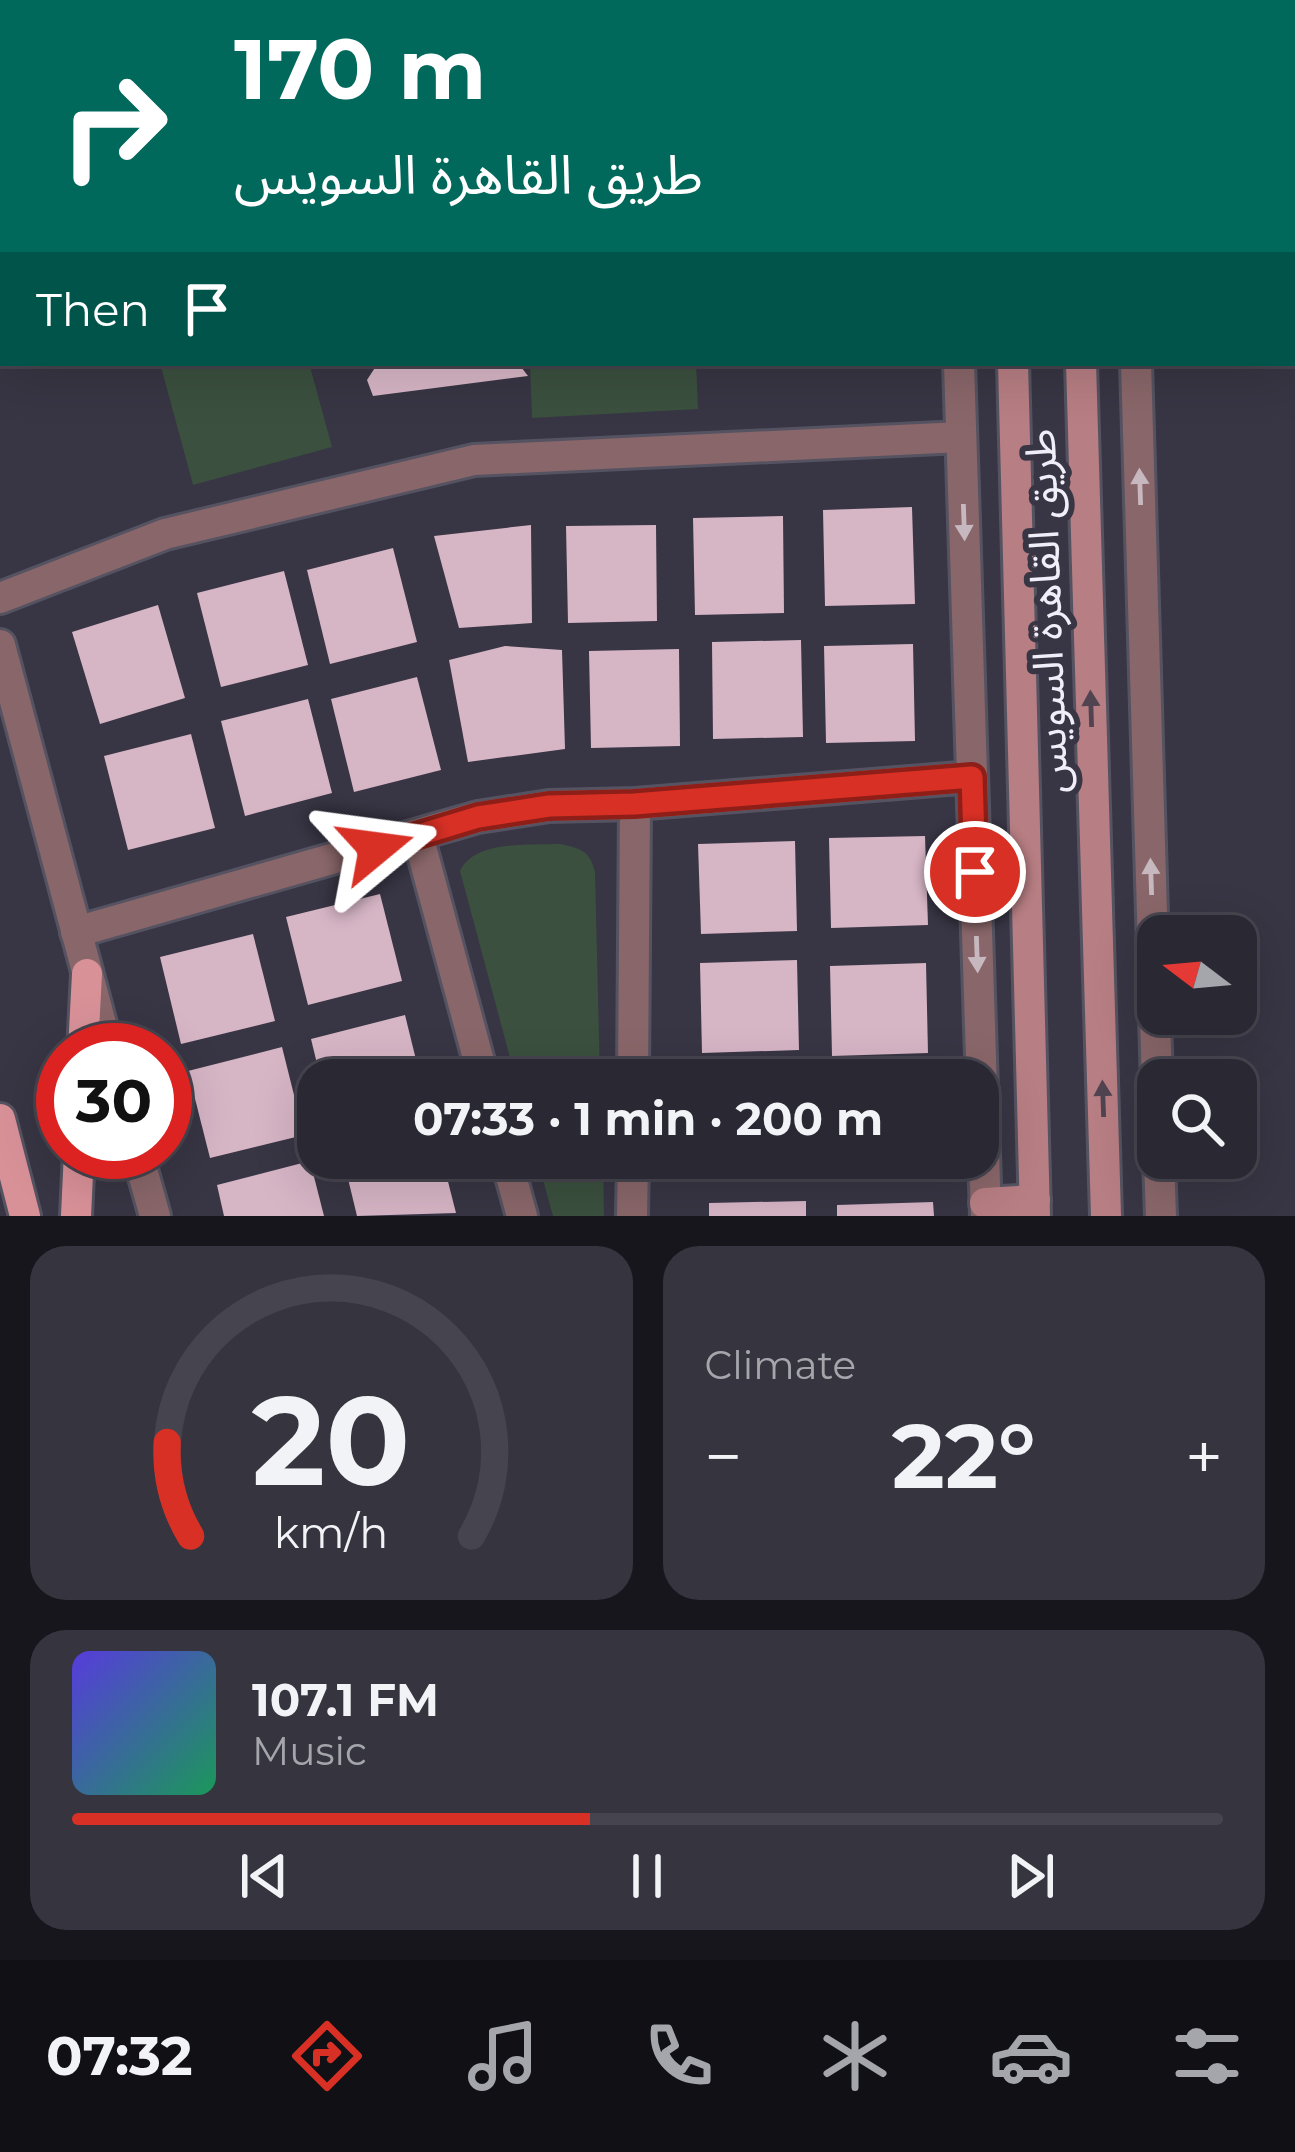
<!DOCTYPE html>
<meta charset="utf-8">
<style>
body{margin:0;font-family:Montserrat,"Noto Sans Arabic",sans-serif;background:#36343f;color:#f1f3f6;height:100vh;display:flex;flex-direction:column;font-size:45px;white-space:nowrap}
*{box-sizing:border-box;margin:0}
p{font-size:39px;color:#a5a6ac}
.icon{flex:none;width:66px;height:66px;fill:none;stroke:currentColor;stroke-width:2;stroke-linecap:round;stroke-linejoin:round}
.map{position:relative;height:1216px;overflow:hidden}
.sheet{display:flex;flex-direction:column;gap:30px;padding:30px;background:#17161c;flex:1}
.sheet>*{flex:none}
.banner{position:absolute;left:0px;top:0px;width:1296px;height:366px;box-shadow:0 12px 48px #0002,0 0 0 3px #46444e;background:#00695c;color:#fff;overflow:hidden}
.needle{width:78px;rotate:286deg}
.controls{position:absolute;left:1137px;top:915px;display:grid;gap:24px}
.controls a{display:grid;place-items:center;width:120px;height:120px;border-radius:24px;background:#2a2833;box-shadow:0 12px 48px #0002,0 0 0 3px #46444e;font-size:60px}
.speed{position:absolute;left:36px;top:1023px;display:flex;gap:24px;font-size:60px;font-weight:700;text-align:center}
.speed>*{display:grid;place-content:center;width:156px;height:156px;border-radius:50%;background:#2a2833;box-shadow:0 12px 48px #0002,0 0 0 3px #46444e;line-height:1}
.speed .limit{border:18px solid #d22;background:#fff;color:#111}
.pin{position:absolute;display:grid;place-items:center;width:102px;height:102px;color:#fff;margin:-51px;border:6px solid #fff;border-radius:50%;box-shadow:0 3px 12px #0007}
.me{position:absolute;width:132px;margin:-66px;rotate:74deg;stroke-linejoin:round;filter:drop-shadow(0 0 9px #0008)}
.turn{display:flex;align-items:center;gap:42px;height:252px;padding:0 36px;font-size:54px}
.turn .icon{width:156px;height:156px;stroke-width:2.5}
.turn b{display:block;font-size:84px;line-height:102px}
.then{display:flex;align-items:center;height:114px;padding:0 36px;background:#0003;gap:24px;font-size:45px}
.big{font-size:90px;font-weight:700;line-height:1.1}
.sheet .tile{flex:1;display:flex;flex-direction:column;justify-content:center;gap:18px;min-width:0;padding:0 42px;border-radius:36px;background:#36343f}
.sheet .dial{align-items:center;gap:0}
.dial svg{height:312px;overflow:visible;fill:none;stroke:#46444e;stroke-width:7;stroke-linecap:round;text-anchor:middle}
.dial text{fill:#f1f3f6;stroke:none}
.song{display:flex;align-items:center;gap:36px}
.cover{width:144px;height:144px;border-radius:18px;background:linear-gradient(135deg,hsl(250 70% 55%),hsl(150 70% 35%))}
.played{height:12px;border-radius:6px;background:linear-gradient(90deg,#d93025 45%,#46444e 45%)}
.keys{display:flex;justify-content:space-around;direction:ltr}
.heat{display:flex;justify-content:space-between;align-items:center;font-size:66px;direction:ltr}
.sheet .tiles{flex:1;display:grid;gap:30px;grid-template-columns:1fr 1fr}
.tile:last-child{grid-column:span 2}
.trip{position:absolute;left:297px;top:1059px;width:702px;height:120px;border-radius:36px;background:#2a2833;box-shadow:0 12px 48px #0002,0 0 0 3px #46444e;font-weight:700;line-height:120px;text-align:center}
.menu{display:flex;height:192px;justify-content:space-around;align-items:center;background:#111014;color:#a5a6ac}
.menu .icon{width:84px;height:84px}
.menu .current{color:#d93025}
.menu b{font-size:54px;color:#f1f3f6}
.map>svg:first-child{display:block}
</style>
<div class="map">
<svg width="1295" height="1216" viewBox="0 0 1295 1216">
<rect width="100%" height="100%" fill="#383544"/>
<g fill="#3b503f">
<path d="M 160,363 L 309,363 L 332,447 L 193,485 Z"/>
<path d="M 530,363 L 696,363 L 698,409 L 532,418 Z"/>
<path d="M 561,844 C 582,849 590,851 595,872 L 600,1080 L 516,1080 L 460,871 C 474,840 532,845 561,844 Z"/>
<path d="M 537,1158 L 603,1158 L 604,1216 L 553,1216 Z"/>
</g>
<g fill="#d6b5c5">
<path d="M 378,363 L 518,363 L 528,376 L 373,396 L 367,380 Z"/>
<path d="M 912,507 L 915,604 L 825,606 L 823,510 Z"/>
<path d="M 783,516 L 784,613 L 695,615 L 693,518 Z"/>
<path d="M 531,525 L 532,623 L 459,628 L 434,536 Z"/>
<path d="M 656,525 L 657,621 L 568,623 L 566,526 Z"/>
<path d="M 393,548 L 417,642 L 330,664 L 307,570 Z"/>
<path d="M 284,571 L 308,665 L 221,687 L 197,593 Z"/>
<path d="M 158,605 L 185,698 L 100,724 L 72,632 Z"/>
<path d="M 801,640 L 803,737 L 713,739 L 712,642 Z"/>
<path d="M 913,644 L 915,741 L 826,743 L 824,646 Z"/>
<path d="M 505,646 L 562,650 L 565,749 L 468,762 L 449,660 Z"/>
<path d="M 679,649 L 680,746 L 591,748 L 589,651 Z"/>
<path d="M 417,677 L 441,770 L 354,792 L 331,699 Z"/>
<path d="M 308,699 L 332,793 L 245,816 L 221,721 Z"/>
<path d="M 191,734 L 215,828 L 128,850 L 104,756 Z"/>
<path d="M 925,836 L 928,925 L 831,928 L 829,838 Z"/>
<path d="M 795,841 L 797,931 L 701,934 L 698,844 Z"/>
<path d="M 380,894 L 402,981 L 308,1005 L 286,917 Z"/>
<path d="M 253,934 L 275,1021 L 181,1044 L 160,957 Z"/>
<path d="M 797,960 L 799,1050 L 702,1053 L 700,963 Z"/>
<path d="M 926,963 L 928,1053 L 832,1056 L 830,966 Z"/>
<path d="M 405,1015 L 421,1080 L 321,1080 L 311,1039 Z"/>
<path d="M 282,1047 L 304,1135 L 210,1158 L 188,1071 Z"/>
<path d="M 343,1158 L 442,1158 L 456,1213 L 357,1216 Z"/>
<path d="M 706,1158 L 803,1158 L 803,1173 L 706,1176 Z"/>
<path d="M 834,1158 L 930,1158 L 931,1174 L 835,1177 Z"/>
<path d="M 310,1161 L 324,1216 L 224,1216 L 217,1185 Z"/>
<path d="M 806,1201 L 806,1216 L 709,1216 L 709,1203 Z"/>
<path d="M 933,1202 L 934,1216 L 837,1216 L 837,1205 Z"/>
</g>
<g fill="none" stroke-linecap="round" stroke-linejoin="round">
<defs>
<g id="minor">
<path d="M 949,0 L 949,3"/>
<path d="M 1126,0 L 1126,3"/>
<path d="M 136,3 L 147,0"/>
<path d="M 0,40 L 3,40"/>
<path d="M 959,363 L 986,1216"/>
<path d="M 1136,363 L 1158,1120"/>
<path d="M 0,598 L 165,534 L 474,460 L 961,437"/>
<path d="M 418,836 L 484,1080"/>
<path d="M 76,932 L 478,817 L 549,806 L 635,804 L 972,777"/>
<path d="M 633,1080 L 635,804"/>
<path d="M 506,1158 L 522,1216"/>
<path d="M 1159,1158 L 1161,1216"/>
<path d="M 632,1216 L 633,1158"/>
</g>
<g id="tertiary">
<path d="M 0,645 L 108,1050"/>
<path d="M 137,1152 L 155,1216"/>
</g>
<g id="secondary">
<path d="M 1004,0 L 1004,3"/>
<path d="M 1071,0 L 1071,3"/>
<path d="M 1013,363 L 1035,1216"/>
<path d="M 1081,363 L 1106,1216"/>
<path d="M 985,1203 L 1035,1200"/>
</g>
<g id="primary">
<path d="M 83,1050 L 87,974"/>
<path d="M 0,1119 L 25,1216"/>
<path d="M 76,1216 L 79,1152"/>
</g>
</defs>
<use href="#minor" stroke="#555361" stroke-width="36"/>
<use href="#tertiary" stroke="#555361" stroke-width="36"/>
<use href="#secondary" stroke="#555361" stroke-width="36"/>
<use href="#primary" stroke="#555361" stroke-width="36"/>
<use href="#minor" stroke="#896669" stroke-width="30"/>
<use href="#tertiary" stroke="#896669" stroke-width="30"/>
<use href="#secondary" stroke="#b77e83" stroke-width="30"/>
<use href="#primary" stroke="#d99198" stroke-width="30"/>
</g>
<defs><path id="oneway-solid" d="M-6-.8H1V-3.2L6.5 0L1 3.2V.8H-6Z" transform="scale(3)"/></defs>
<g fill="#c7b8bf">
<use href="#oneway-solid" transform="translate(1140 487) rotate(-92)"/>
<use href="#oneway-solid" transform="translate(964 522) rotate(88)"/>
<use href="#oneway-solid" transform="translate(1151 877) rotate(-92)"/>
<use href="#oneway-solid" transform="translate(977 954) rotate(88)"/>
</g>
<g fill="#514451">
<use href="#oneway-solid" transform="translate(1091 709) rotate(-92)"/>
<use href="#oneway-solid" transform="translate(1103 1099) rotate(-92)"/>
</g>
<g fill="none" stroke-linecap="round" stroke-linejoin="round">
<defs>
<path id="route" d="M 376,848 L 478,817 L 549,806 L 634,804 L 972,777 L 975,872"/>
</defs>
<use href="#route" stroke="#8d1f18" stroke-width="30"/>
<use href="#route" stroke="#d93025" stroke-width="21"/>
</g>
<g text-anchor="middle" stroke-width="12" stroke-linejoin="round" paint-order="stroke">
<g font-size="42" fill="#f0eef8" stroke="#383544">
<text transform="translate(1046 611) rotate(-92)" y="15">طريق القاهرة السويس</text>
</g>
</g>
</svg>
<div class="controls">
<a><svg class="needle" viewBox="-14 -14 28 28"><path d="M0-13l5 13h-10z" fill="#e53935"/><path d="M0 13l5-13h-10z" fill="#a5a6ac"/></svg></a>
<a><svg class="icon" aria-label="search" viewBox="0 0 24 24"><circle cx="10" cy="10" r="6"/><path d="M15 15l6 6"/></svg></a>
</div>
<div class="speed"><div class="limit">30</div></div>
<div class="pin" style="left:975px;top:872px;background:#d93025"><svg class="icon" aria-label="arrive" viewBox="0 0 24 24"><path d="M6 21V4h12l-3 4 3 4H6"/></svg></div>
<svg class="me" style="left:376px;top:848px" viewBox="-20 -20 40 40"><path d="M0-17L14 15 0 8-14 15z" fill="#d93025" stroke="#fff" stroke-width="4"/></svg>
<div class="trip">07:33 · 1 min · 200 m</div>
<div class="banner">
<div class="turn"><svg class="icon" aria-label="right" viewBox="0 0 24 24"><path d="M7 20v-9h11M14 6l5 5-5 5"/></svg><div><b>170 m</b>طريق القاهرة السويس</div></div>
<div class="then">Then<svg class="icon" aria-label="arrive" viewBox="0 0 24 24"><path d="M6 21V4h12l-3 4 3 4H6"/></svg></div>
</div>
</div>
<section class="sheet">
<div class="tiles">
<div class="tile dial"><svg viewBox="0 0 100 80">
<path d="M14 69A42 42 0 1 1 86 69"/>
<path d="M14 69A42 42 0 0 1 8 45" stroke="#d93025"/>
<text x="50" y="56" font-size="32" font-weight="700">20</text>
<text x="50" y="72" font-size="11">km/h</text>
</svg></div>
<div class="tile"><p>Climate</p>
<div class="heat"><a>−</a><b class="big">22°</b><a>+</a></div>
</div>
<div class="tile">
<div class="song"><i class="cover"></i><div><b>107.1 FM</b><p>Music</p></div></div>
<div class="played"></div>
<div class="keys"><svg class="icon" aria-label="previous" viewBox="0 0 24 24"><path d="M18 5L8 12l10 7zM5 5v14"/></svg><svg class="icon" aria-label="pause" viewBox="0 0 24 24"><path d="M8 5v14M16 5v14"/></svg><svg class="icon" aria-label="next" viewBox="0 0 24 24"><path d="M6 5l10 7-10 7zM19 5v14"/></svg></div>
</div>
</div>
</section>
<nav class="menu">
<b>07:32</b>
<svg class="icon current" aria-label="directions" viewBox="0 0 24 24"><path d="M12 3l9 9-9 9-9-9zM9 14v-3h6M13 9l2 2-2 2"/></svg>
<svg class="icon" aria-label="music" viewBox="0 0 24 24"><path d="M9 18V5l10-2v13"/><circle cx="6" cy="18" r="3"/><circle cx="16" cy="16" r="3"/></svg>
<svg class="icon" aria-label="phone" viewBox="0 0 24 24"><path d="M5 4h4l2 5-3 2q2 4 5 5l2-3 5 2v4C11 20 4 13 5 4z"/></svg>
<svg class="icon" aria-label="climate" viewBox="0 0 24 24"><path d="M12 3v18M4 7l16 10M4 17L20 7"/></svg>
<svg class="icon" aria-label="car" viewBox="0 0 24 24"><path d="M5 17H2v-5l4-1 3-4h7l3 4 3 1v5h-3M9 17h6M6 11h13"/><circle cx="7" cy="17" r="2"/><circle cx="17" cy="17" r="2"/></svg>
<svg class="icon" aria-label="filters" viewBox="0 0 24 24"><path d="M4 7h16M4 17h16"/><circle cx="9" cy="7" r="2"/><circle cx="15" cy="17" r="2"/></svg>
</nav>
